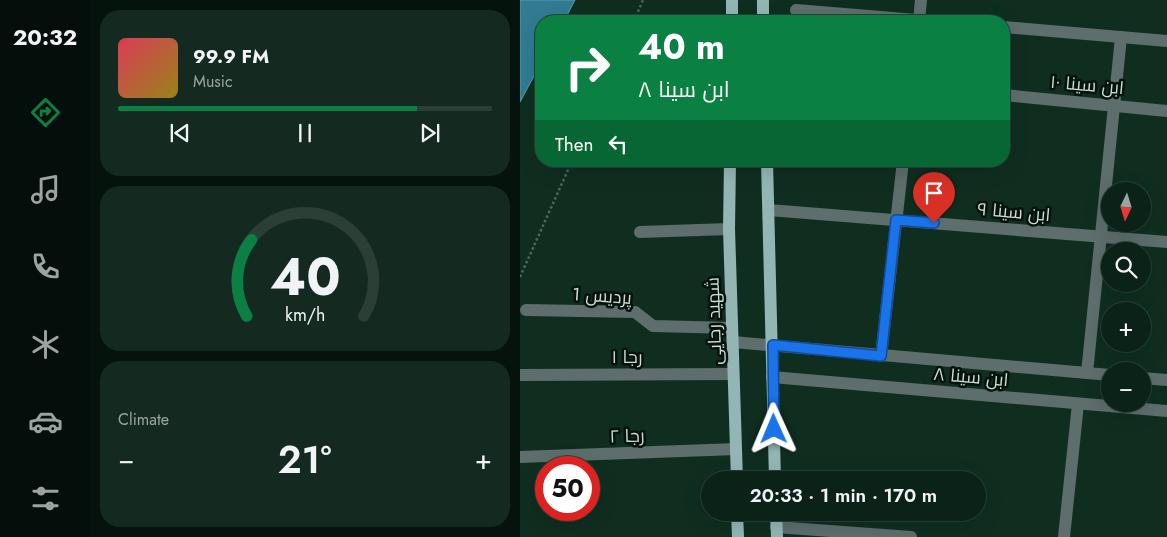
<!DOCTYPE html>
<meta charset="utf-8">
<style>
body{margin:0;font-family:Jost,Cairo,sans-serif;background:#142a21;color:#f1f3f6;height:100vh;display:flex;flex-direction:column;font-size:19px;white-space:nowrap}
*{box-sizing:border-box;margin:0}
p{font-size:16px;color:#9aa4a2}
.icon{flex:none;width:28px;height:28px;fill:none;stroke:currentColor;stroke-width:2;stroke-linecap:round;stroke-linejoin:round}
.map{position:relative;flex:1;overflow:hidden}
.drawer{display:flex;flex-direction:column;gap:10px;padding:10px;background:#06130d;width:430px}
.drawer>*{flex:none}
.hud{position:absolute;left:15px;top:15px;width:475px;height:152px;border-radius:20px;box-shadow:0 5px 20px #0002,0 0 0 1px #2b3f37;background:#0b8043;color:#fff;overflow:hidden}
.needle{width:32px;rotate:184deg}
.tools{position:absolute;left:581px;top:182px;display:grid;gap:10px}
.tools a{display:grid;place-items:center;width:50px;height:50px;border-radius:50%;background:#0b2218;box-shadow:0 5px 20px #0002,0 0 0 1px #2b3f37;font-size:25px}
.speed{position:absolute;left:15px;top:456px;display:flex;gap:10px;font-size:25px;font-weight:700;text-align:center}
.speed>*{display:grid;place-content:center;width:65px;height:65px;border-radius:50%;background:#0b2218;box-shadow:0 5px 20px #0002,0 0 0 1px #2b3f37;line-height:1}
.speed .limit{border:8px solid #d22;background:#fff;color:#111}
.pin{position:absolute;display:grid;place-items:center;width:42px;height:42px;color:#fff;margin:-51px -21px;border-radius:50% 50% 50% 0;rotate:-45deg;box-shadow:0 0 5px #0007}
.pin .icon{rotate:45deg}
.me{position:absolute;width:55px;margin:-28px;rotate:359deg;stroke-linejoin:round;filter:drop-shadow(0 0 4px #0008)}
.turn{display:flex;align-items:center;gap:18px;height:105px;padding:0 20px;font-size:22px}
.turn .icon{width:65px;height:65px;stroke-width:2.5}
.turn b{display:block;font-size:35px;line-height:42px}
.then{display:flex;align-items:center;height:48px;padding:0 20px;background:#0003;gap:10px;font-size:19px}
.big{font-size:38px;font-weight:600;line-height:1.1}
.drawer .card{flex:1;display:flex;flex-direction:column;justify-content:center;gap:8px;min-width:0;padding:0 18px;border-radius:20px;background:#142a21}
.drawer .dial{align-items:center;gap:0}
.dial svg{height:130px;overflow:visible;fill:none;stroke:#2b3f37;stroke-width:7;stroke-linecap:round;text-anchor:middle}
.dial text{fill:#f1f3f6;stroke:none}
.song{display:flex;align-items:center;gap:15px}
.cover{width:60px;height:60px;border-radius:8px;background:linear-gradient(135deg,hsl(350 70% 55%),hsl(50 70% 35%))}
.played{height:5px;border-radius:2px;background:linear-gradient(90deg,#0b8043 80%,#2b3f37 80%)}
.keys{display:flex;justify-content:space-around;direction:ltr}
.heat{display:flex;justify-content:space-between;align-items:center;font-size:28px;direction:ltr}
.trip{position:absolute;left:181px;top:471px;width:285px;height:50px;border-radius:25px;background:#0b2218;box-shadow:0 5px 20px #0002,0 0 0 1px #2b3f37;font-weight:600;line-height:50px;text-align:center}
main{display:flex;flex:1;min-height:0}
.menu{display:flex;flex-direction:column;width:90px;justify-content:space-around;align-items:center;background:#040e0a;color:#9aa4a2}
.menu .icon{width:35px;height:35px}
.menu .on{color:#0b8043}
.menu b{font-size:22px;color:#f1f3f6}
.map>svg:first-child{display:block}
</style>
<main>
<nav class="menu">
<b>20:32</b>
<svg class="icon on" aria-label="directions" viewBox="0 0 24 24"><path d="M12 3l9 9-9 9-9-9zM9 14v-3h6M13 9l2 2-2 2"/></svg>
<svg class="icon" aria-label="music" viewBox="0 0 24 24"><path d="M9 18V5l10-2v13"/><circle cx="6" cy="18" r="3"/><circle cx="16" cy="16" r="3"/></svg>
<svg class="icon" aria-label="phone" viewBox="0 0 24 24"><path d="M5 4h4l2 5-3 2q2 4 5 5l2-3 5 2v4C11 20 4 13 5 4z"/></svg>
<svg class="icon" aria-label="climate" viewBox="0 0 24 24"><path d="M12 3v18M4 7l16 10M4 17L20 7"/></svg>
<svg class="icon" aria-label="car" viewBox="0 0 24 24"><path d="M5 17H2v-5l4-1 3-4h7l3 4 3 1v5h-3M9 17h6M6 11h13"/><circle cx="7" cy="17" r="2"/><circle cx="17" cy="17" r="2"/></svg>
<svg class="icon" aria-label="filters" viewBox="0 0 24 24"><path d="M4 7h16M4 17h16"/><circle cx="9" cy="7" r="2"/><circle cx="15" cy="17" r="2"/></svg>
</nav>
<section class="drawer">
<div class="card">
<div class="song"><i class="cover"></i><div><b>99.9 FM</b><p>Music</p></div></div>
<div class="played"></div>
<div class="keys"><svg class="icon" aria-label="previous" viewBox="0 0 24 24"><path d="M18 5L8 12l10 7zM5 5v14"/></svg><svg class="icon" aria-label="pause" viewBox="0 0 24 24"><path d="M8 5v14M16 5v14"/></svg><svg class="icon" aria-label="next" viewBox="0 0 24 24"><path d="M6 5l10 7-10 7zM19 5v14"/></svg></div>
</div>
<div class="card dial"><svg viewBox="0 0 100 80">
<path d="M14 69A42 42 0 1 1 86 69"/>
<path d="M14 69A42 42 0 0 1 17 22" stroke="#0b8043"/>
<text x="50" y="56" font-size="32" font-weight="700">40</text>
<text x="50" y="72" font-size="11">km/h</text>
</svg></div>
<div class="card"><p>Climate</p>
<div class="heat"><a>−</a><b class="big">21°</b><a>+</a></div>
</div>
</section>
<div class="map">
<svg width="647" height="537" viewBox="0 0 647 537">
<rect width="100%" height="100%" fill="#0f2e20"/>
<path fill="#317c92" stroke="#6099a6" d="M 0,0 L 55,0 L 44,21 L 21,21 L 21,63 L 0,102 Z"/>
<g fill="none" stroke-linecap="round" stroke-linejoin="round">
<g stroke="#4d685b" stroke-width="2.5" stroke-dasharray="2.5 2.5" stroke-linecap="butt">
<path d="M 114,21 L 123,0"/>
<path d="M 0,277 L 52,161"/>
</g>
<g stroke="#5d6e6d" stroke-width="12">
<path d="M 276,10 L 409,21"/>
<path d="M 399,21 L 401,0"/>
<path d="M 484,27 L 647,41"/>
<path d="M 484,95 L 647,111"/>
<path d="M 249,210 L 647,242"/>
<path d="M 120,232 L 209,229"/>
<path d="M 6,310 L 115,312 L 133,326 L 212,328"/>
<path d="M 213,342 L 590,375"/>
<path d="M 361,356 L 383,161"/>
<path d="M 567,373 L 601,37"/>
<path d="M 0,375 L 213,374"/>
<path d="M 252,377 L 647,411"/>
<path d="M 622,378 L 647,380"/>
<path d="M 0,457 L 216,449"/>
<path d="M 256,527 L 391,537"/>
<path d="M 544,537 L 558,404"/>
</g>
<g stroke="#93b6b4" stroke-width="12">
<path d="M 212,21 L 212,0"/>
<path d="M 243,21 L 243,0"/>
<path d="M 210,161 L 209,229 L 217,480"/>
<path d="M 247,161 L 255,480"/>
<path d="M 217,512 L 218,537"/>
<path d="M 256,512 L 257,537"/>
</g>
</g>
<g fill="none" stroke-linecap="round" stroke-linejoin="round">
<defs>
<path id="route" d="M 254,429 L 253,345 L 361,356 L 376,220 L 414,223"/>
</defs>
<use href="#route" stroke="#114b97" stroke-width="12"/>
<use href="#route" stroke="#1a73e8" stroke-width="9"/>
</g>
<g text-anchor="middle" stroke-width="5" stroke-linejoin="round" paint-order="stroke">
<g font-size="18" fill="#ccded4" stroke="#06130c">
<text transform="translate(567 85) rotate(5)" y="6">ابن سینا ۱۰</text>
<text transform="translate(494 212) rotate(5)" y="6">ابن سینا ۹</text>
<text transform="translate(82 296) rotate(4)" y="6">پردیس 1</text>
<text transform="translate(194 321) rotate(-92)" y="6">شهید رجایی</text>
<text x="107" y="363">رجا ۱</text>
<text transform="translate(451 377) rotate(5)" y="6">ابن سینا ۸</text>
<text transform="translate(107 436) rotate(-2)" y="6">رجا ۲</text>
</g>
</g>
</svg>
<div class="tools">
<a><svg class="needle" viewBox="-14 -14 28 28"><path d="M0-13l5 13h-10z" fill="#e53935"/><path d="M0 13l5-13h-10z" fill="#9aa4a2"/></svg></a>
<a><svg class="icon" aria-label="search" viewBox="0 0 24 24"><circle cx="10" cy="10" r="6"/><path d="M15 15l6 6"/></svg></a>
<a>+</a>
<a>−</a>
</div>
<div class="speed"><div class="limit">50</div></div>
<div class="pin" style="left:414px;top:223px;background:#d93025"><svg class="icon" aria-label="arrive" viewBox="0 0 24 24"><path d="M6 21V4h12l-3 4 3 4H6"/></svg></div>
<svg class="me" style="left:254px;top:429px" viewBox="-20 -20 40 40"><path d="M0-17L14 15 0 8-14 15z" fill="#1a73e8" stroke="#fff" stroke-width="4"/></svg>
<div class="trip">20:33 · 1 min · 170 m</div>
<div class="hud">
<div class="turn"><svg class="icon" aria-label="right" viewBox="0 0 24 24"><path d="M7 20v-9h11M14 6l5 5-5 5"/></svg><div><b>40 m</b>ابن سینا ۸</div></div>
<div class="then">Then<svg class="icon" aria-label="left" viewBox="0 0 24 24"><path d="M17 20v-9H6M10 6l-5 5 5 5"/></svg></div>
</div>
</div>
</main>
